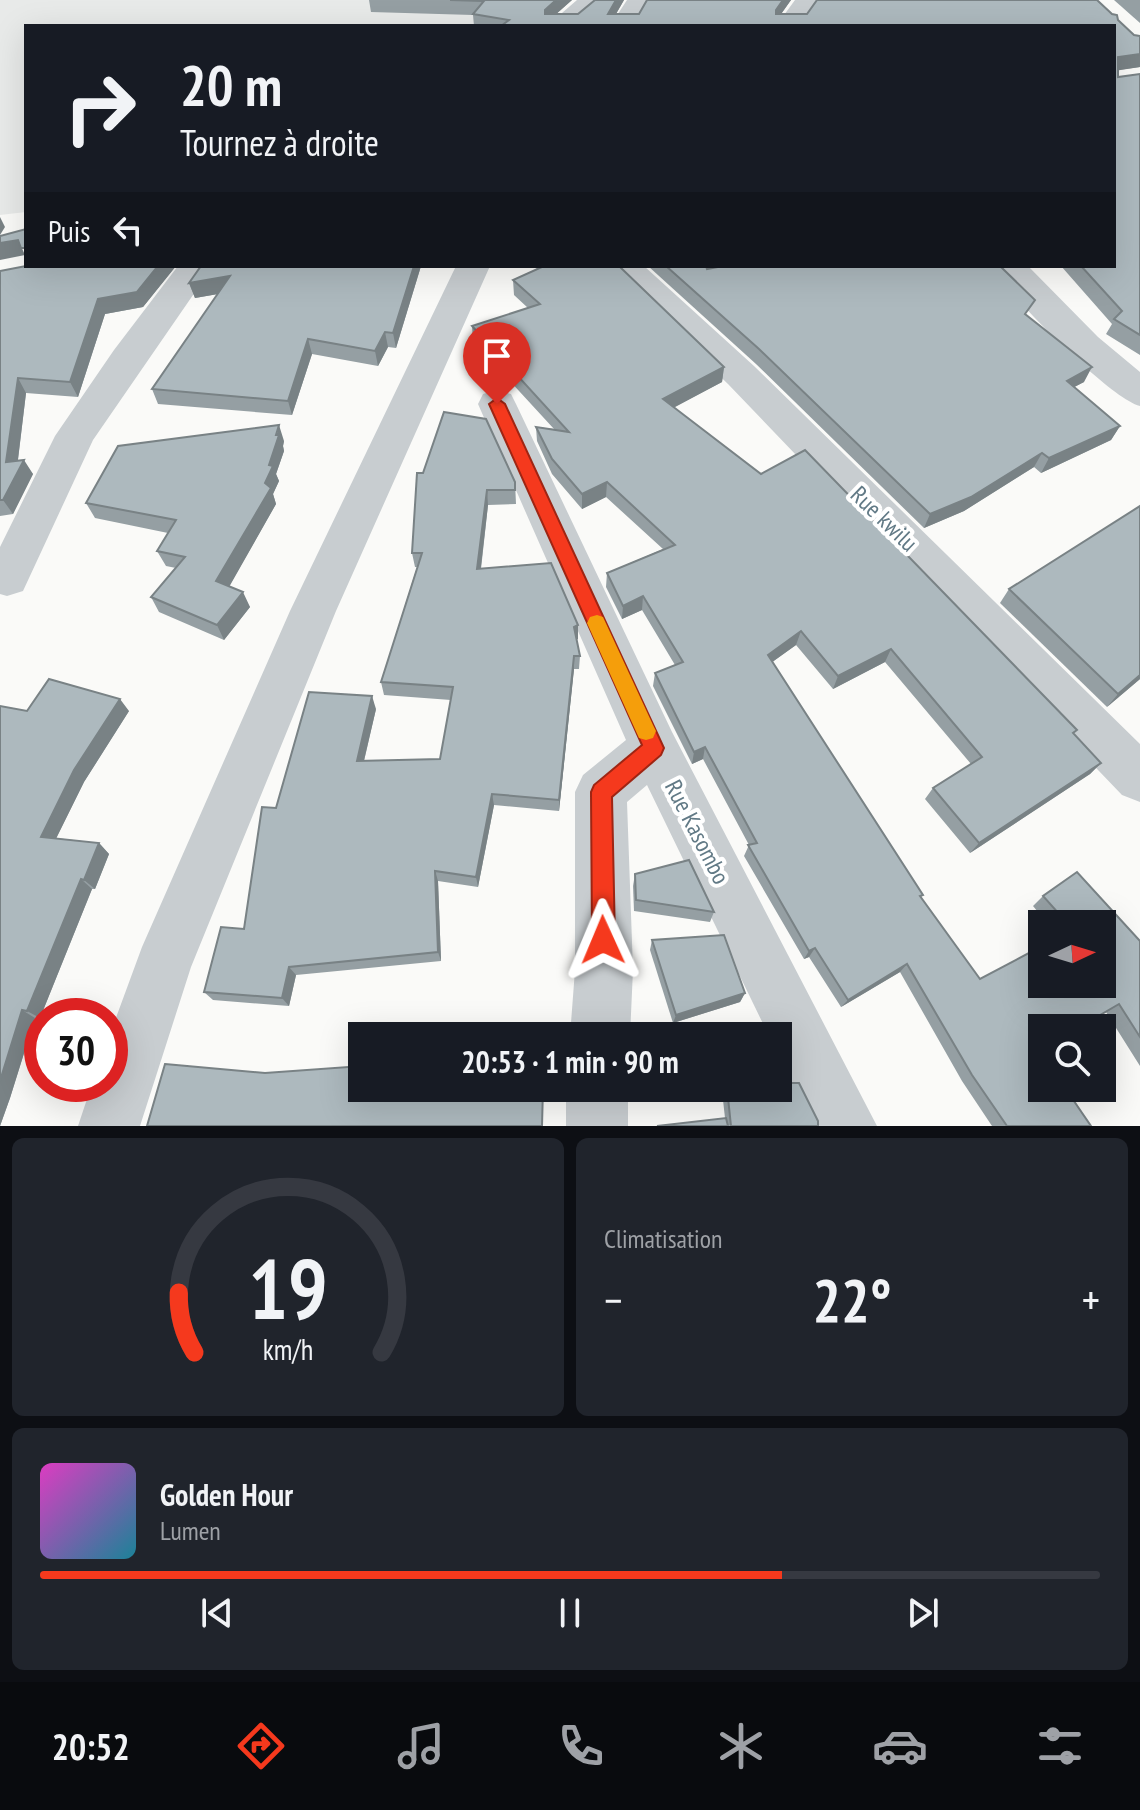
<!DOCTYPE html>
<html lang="fr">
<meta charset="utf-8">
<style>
body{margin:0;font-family:"PT Sans Narrow",sans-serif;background:#20242c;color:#f1f3f6;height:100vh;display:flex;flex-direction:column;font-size:30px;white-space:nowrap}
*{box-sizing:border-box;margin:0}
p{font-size:26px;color:#9ea1a6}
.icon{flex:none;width:44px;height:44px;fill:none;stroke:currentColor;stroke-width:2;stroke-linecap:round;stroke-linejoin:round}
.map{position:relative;height:1126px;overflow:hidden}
.panel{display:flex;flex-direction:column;gap:12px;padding:12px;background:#0d0f14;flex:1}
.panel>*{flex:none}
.hud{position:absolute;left:24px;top:24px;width:1092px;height:244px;border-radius:0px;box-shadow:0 8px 32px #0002;background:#171b24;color:#f1f3f6;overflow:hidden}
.needle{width:52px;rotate:86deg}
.fabs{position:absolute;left:1028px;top:910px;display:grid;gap:16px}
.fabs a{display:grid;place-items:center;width:88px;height:88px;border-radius:0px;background:#171b24;box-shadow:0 8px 32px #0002;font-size:40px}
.speed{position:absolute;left:24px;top:998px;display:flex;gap:16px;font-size:40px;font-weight:700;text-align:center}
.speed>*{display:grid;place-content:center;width:104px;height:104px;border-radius:50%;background:#171b24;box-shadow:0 8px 32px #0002;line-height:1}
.speed .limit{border:12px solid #d22;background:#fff;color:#111}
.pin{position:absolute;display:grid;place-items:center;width:68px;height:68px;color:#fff;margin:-82px -34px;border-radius:50% 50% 50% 0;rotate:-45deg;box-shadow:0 0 8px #0007}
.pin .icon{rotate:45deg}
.me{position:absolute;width:88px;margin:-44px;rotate:359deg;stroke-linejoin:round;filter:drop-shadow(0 0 6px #0008)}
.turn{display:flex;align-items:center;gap:28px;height:168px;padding:0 24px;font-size:36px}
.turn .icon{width:104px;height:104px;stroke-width:2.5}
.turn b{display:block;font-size:56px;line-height:68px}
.then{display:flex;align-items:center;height:76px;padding:0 24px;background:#0003;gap:16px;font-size:30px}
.big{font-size:60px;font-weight:600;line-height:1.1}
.panel .tile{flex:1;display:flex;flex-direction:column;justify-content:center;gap:12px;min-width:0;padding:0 28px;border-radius:12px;background:#20242c}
.panel .dial{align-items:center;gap:0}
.dial svg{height:208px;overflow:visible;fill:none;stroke:#363941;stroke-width:7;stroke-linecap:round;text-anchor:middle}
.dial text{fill:#f1f3f6;stroke:none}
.song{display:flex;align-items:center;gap:24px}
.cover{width:96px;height:96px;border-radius:12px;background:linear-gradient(135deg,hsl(310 70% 55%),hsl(190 70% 35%))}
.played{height:8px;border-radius:4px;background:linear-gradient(90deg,#f5391d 70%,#363941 70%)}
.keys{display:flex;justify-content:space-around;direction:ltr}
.heat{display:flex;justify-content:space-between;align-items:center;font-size:44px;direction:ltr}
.panel .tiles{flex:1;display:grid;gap:12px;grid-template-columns:1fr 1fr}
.tile:last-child{grid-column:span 2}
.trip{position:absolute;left:348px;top:1022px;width:444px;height:80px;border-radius:0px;background:#171b24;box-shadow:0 8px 32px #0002;font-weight:600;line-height:80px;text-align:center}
.tabs{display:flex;height:128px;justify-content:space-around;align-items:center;background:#090b0e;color:#9ea1a6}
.tabs .icon{width:56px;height:56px}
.tabs .selected{color:#f5391d}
.tabs b{font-size:36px;color:#f1f3f6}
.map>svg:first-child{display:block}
</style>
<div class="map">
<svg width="1140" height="1126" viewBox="0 0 1140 1126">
<rect width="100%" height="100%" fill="#fafaf8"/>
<path fill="#e8eae9" d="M 0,0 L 528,0 L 505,26 L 26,26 L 26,212 L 0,215 Z"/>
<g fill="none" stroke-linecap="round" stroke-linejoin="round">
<g fill="#c8cdd0" fill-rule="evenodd">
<path d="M 577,0 L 606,0 L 576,26 L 547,26 Z"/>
<path d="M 627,0 L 653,0 L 636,26 L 610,26 Z"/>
<path d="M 795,0 L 821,0 L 802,26 L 776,26 Z"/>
<path d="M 178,266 L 213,266 L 93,440 L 23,591 L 7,596 L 0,594 L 0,547 L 55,436 L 114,350 Z"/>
<path d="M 456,266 L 490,266 L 336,611 L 191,967 L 140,1126 L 78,1126 L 92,1084 L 110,1084 L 110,1034 L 142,947 L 290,611 Z"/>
<path d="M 606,266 L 644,266 L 754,366 L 1140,744 L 1140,802 L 1122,795 L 728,384 Z"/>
<path d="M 991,266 L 1028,266 L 1098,337 L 1140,372 L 1140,406 C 1108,397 1011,297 991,266 Z"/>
<path d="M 497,390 L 511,394 L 516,404 L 672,732 L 877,1126 L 813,1126 L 778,1054 L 778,1036 L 769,1036 L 647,785 L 627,802 L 633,970 L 630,1036 L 570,1036 L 575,970 L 575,792 L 583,775 L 626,740 L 478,404 L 483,394 Z"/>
<rect x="566" y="1088" width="62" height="38"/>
</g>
</g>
<g fill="#959fa3">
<path d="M 369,0 L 572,0 L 556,14 L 578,14 L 595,0 L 624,0 L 616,14 L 639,14 L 647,0 L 791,0 L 781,14 L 1118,20 L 1140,67 L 1118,70 L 1118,77 L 1140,74 L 1140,355 L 1106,334 L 1112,324 L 1061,266 L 1114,266 L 1114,26 L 474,26 L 473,15 L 371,12 Z"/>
<path d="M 1114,0 L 1140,0 L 1140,23 Z"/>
<path d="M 26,266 L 176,266 L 143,307 L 105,314 L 78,397 L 26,393 L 18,460 L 33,474 L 13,514 L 0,516 L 0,271 Z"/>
<path d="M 421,266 L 396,348 L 388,347 L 378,366 L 312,354 L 292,415 L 158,404 L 152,389 L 218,294 L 195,298 L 189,283 Z"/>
<path d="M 534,266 L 619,266 L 724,367 L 722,382 L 674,407 L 1073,734 L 1101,763 L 1090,774 L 970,853 L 925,799 L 933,788 L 971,764 L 885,662 L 833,689 L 796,645 L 772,662 L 923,895 L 921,897 L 980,979 L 1102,924 L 1048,924 L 1033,906 L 1043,896 L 1140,941 L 1140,1066 L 1106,1012 L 1039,1050 L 1091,1126 L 992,1126 L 962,1081 L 900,972 L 841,1007 L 809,957 L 804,959 L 744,856 L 749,845 L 703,759 L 692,764 L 653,686 L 655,673 L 675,665 L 642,610 L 622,619 L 606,587 L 607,573 L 663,549 L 606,497 L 582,509 L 552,474 L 537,441 L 536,427 L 554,429 L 473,341 L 472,326 L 528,308 L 514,295 L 513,280 L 537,269 Z"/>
<path d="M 648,266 L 706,266 L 707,269 L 1028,316 L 1084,382 L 1074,387 L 1120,426 L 1111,440 L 1041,473 L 1034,467 L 964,511 L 924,528 L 756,364 Z"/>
<path d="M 284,441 L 283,446 L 284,451 L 276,474 L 279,481 L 273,494 L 276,504 L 229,586 L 250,607 L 224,640 L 159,612 L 151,597 L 176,568 L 166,566 L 157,551 L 168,533 L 95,518 L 86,503 Z"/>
<path d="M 417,473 L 515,482 L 516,504 L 488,505 L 481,569 L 578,625 L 578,639 L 576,639 L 580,656 L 579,669 L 574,669 L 559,811 L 494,805 L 478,887 L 438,881 L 441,961 L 296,975 L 289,1006 L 213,1000 L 204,992 L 244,929 L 276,808 L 376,709 L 364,761 L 440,759 L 451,700 L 384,695 L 381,682 L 417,567 L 415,567 L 412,553 Z"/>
<path d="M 1140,506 L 1140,679 L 1107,707 L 1000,603 L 1009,589 Z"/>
<path d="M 27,711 L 129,711 L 84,782 L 56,838 L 99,843 L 109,854 L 95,889 L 92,889 L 40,1018 L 35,1018 L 10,1098 L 0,1126 Z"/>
<path d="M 635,874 L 714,912 L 710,922 L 634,911 L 633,886 Z"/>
<path d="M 652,940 L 745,993 L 740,1002 L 673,1023 L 650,950 Z"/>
<path d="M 724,1088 L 778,1088 L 818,1126 L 657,1126 L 725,1118 L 722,1091 Z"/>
</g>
<g fill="#798285">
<path d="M 556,0 L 572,0 L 545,24 L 545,10 Z"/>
<path d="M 616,0 L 624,0 L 609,26 L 608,14 Z"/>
<path d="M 783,0 L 791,0 L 774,24 L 776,10 Z"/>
<path d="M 1140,54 L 1140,67 L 1114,71 L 1118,57 Z"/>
<path d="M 0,217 L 5,227 L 0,235 Z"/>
<path d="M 18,240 L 25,255 L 0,260 L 0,243 Z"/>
<path d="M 158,266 L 176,266 L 143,307 L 105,314 L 78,397 L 70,382 L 98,299 Z"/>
<path d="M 414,266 L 421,266 L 396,348 L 393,333 Z"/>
<path d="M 230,276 L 235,291 L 195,298 L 189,283 Z"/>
<path d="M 385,332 L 388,347 L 378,366 L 375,351 Z"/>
<path d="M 308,339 L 312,354 L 292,415 L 288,401 Z"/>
<path d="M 724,367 L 722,382 L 662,414 L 663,399 Z"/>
<path d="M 1092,367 L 1084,382 L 1059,395 L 1067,381 Z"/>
<path d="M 18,378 L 26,393 L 16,475 L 24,460 L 33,474 L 13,514 L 3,500 L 6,462 Z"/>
<path d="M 279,425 L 284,441 L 283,446 L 284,451 L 276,474 L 279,481 L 273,494 L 276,504 L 224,596 L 216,581 L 265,483 Z"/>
<path d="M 1120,426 L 1111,440 L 1041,473 L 1049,458 Z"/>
<path d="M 1042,453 L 1034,467 L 964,511 L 924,528 L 930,514 Z"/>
<path d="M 607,482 L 606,497 L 582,509 L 582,494 Z"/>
<path d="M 487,490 L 488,505 L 479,583 L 477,569 Z"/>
<path d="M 243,592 L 250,607 L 224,640 L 217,625 Z"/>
<path d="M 643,596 L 642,610 L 622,619 L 623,606 Z"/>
<path d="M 578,625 L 578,639 L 574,641 L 574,627 Z"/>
<path d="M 801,631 L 796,645 L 764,668 L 768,655 Z"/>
<path d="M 891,649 L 885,662 L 833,689 L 838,676 Z"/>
<path d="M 574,656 L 574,669 L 559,811 L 559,800 Z"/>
<path d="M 1140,675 L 1140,679 L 1107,707 L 1118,694 Z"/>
<path d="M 372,696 L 376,709 L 361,773 L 357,761 Z"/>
<path d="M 120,699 L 129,711 L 84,782 L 52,847 L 41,837 L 74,770 Z"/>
<path d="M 705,747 L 703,759 L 692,764 L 694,752 Z"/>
<path d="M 1101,763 L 1090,774 L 970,853 L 979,843 Z"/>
<path d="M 492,794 L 494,805 L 478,887 L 476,877 Z"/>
<path d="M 99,843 L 109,854 L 95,889 L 84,880 Z"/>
<path d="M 435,871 L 438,881 L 441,961 L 438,952 Z"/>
<path d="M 81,879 L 92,889 L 40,1018 L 27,1011 Z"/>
<path d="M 815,948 L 809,957 L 804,959 L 809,951 Z"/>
<path d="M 907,964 L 900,972 L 841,1007 L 848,1000 Z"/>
<path d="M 289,967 L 296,975 L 289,1006 L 282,998 Z"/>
<path d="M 745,993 L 740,1002 L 673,1023 L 676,1015 Z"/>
<path d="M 22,1010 L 35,1018 L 10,1098 L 0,1126 L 0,1081 Z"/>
</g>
<g fill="#adb9be" stroke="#798285" stroke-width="2">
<path d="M 450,0 L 556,0 L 545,10 L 545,14 L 578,14 L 595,0 L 616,0 L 608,14 L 639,14 L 647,0 L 783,0 L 776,10 L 776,14 L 807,14 L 817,0 L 1097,0 L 1112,14 L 1117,15 L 1118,20 L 1134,35 L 1140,36 L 1140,54 L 1118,57 L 1118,77 L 1140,74 L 1140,335 L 1114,319 L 1122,311 L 1081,266 L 1114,266 L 1114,26 L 501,26 L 509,20 L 473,14 L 484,1 Z"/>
<path d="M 26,229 L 26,248 L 21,248 L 18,240 L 0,243 L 0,236 Z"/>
<path d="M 26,266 L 158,266 L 137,292 L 98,299 L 70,382 L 18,378 L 6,462 L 24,460 L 3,500 L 0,500 L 0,271 Z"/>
<path d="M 201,266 L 414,266 L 393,333 L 385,332 L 375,351 L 308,339 L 288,401 L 152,389 L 230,276 L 189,283 Z"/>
<path d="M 544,266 L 619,266 L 724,367 L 663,399 L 761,474 L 805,450 L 1077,730 L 1073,733 L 1101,763 L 979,843 L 933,788 L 982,757 L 891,649 L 838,676 L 801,631 L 768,655 L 923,895 L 920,896 L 980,979 L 1042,946 L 1042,984 L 1102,984 L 1102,924 L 1068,924 L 1043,896 L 1077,872 L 1140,941 L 1140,1037 L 1119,1004 L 1078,1028 L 1042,1028 L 1042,1048 L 1038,1050 L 1042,1055 L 1042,1088 L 1065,1088 L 1091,1126 L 1007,1126 L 972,1075 L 907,964 L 848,1000 L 815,948 L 809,951 L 748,845 L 757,843 L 705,747 L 694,752 L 655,673 L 683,662 L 643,596 L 623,606 L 607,573 L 675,545 L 607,482 L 582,494 L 552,459 L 536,427 L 569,432 L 472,326 L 540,304 L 513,280 Z"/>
<path d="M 666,266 L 706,266 L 707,269 L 723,266 L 1000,266 L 1035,300 L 1025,314 L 1092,367 L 1067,381 L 1120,426 L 1049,458 L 1042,453 L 971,497 L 930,514 L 759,349 Z"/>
<path d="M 444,412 L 486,419 L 515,482 L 515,490 L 487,490 L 477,569 L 551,563 L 578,625 L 574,627 L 580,656 L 574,656 L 559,800 L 492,794 L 476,877 L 435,871 L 438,952 L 289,967 L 282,998 L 204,992 L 221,927 L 244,929 L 262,807 L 276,808 L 309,692 L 372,696 L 357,761 L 440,759 L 453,687 L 381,682 L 422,553 L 412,553 L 417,473 L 423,473 Z"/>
<path d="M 279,425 L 276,435 L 279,435 L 269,465 L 273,466 L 265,483 L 271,488 L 216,581 L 243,592 L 217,625 L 151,597 L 185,557 L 157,551 L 176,520 L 86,503 L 118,446 Z"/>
<path d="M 1140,506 L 1140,675 L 1118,694 L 1009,589 Z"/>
<path d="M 49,679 L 120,699 L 74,770 L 41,837 L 99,843 L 84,880 L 81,879 L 27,1011 L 22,1010 L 0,1081 L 0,706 L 27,711 Z"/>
<path d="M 689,860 L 714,912 L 636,900 L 635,874 Z"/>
<path d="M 724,935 L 745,993 L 676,1015 L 652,940 Z"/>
<path d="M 165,1064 L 265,1073 L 362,1066 L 362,1088 L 438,1088 L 438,1090 L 543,1088 L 542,1126 L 147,1126 Z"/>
<path d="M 778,1083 L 799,1083 L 818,1121 L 818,1126 L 731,1126 L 727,1088 L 778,1088 Z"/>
<path d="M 726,1118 L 728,1126 L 657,1126 Z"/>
</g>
<path fill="#f5391d" stroke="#9f2513" stroke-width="2" d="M 497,398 L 505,404 L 664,748 L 661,755 L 612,797 L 615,940 L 612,948 L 603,952 L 595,948 L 592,940 L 591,792 L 594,785 L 642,745 L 489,404 Z"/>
<path fill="#f59e0b" d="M 597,615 L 603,617 L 653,725 L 656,731 L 653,738 L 646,740 L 639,738 L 587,623 L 590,617 Z"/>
<g text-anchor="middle" stroke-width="8" stroke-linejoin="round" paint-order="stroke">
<g font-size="24" fill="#627a86" stroke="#fff">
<text transform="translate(884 519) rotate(44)" y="8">Rue kwilu</text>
<text transform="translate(697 832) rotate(63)" y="8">Rue Kasombo</text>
</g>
</g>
</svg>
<div class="fabs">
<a><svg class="needle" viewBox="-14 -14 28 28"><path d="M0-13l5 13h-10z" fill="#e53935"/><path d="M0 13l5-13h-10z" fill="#9ea1a6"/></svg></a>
<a><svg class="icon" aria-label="search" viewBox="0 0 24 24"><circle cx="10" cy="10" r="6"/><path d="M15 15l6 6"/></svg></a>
</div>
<div class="speed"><div class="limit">30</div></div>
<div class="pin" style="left:497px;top:404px;background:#d93025"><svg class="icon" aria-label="arrive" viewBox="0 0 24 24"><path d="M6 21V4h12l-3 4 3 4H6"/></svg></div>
<svg class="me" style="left:603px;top:940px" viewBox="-20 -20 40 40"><path d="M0-17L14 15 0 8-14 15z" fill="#f5391d" stroke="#fff" stroke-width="4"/></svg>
<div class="trip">20:53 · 1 min · 90 m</div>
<div class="hud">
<div class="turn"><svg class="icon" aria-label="right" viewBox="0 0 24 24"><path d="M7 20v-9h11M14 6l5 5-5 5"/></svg><div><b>20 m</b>Tournez à droite</div></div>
<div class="then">Puis<svg class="icon" aria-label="left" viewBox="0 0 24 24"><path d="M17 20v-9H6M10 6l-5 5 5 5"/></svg></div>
</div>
</div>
<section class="panel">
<div class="tiles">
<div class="tile dial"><svg viewBox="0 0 100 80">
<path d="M14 69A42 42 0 1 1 86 69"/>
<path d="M14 69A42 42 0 0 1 8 46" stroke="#f5391d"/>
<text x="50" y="56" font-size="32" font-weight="700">19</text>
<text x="50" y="72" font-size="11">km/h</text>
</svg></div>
<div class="tile"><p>Climatisation</p>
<div class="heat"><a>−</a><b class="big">22°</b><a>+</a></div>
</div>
<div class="tile">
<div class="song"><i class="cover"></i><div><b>Golden Hour</b><p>Lumen</p></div></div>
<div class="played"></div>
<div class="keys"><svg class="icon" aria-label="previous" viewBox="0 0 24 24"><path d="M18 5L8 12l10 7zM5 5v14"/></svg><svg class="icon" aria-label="pause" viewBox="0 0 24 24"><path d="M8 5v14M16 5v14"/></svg><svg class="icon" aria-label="next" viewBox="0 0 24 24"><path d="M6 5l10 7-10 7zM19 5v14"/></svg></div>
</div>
</div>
</section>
<nav class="tabs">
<b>20:52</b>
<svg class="icon selected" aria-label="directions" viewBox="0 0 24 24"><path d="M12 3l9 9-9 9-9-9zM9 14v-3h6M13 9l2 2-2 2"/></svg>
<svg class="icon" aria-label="music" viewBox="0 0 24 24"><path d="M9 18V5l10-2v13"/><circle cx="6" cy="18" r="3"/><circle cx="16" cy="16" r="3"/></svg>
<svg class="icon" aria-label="phone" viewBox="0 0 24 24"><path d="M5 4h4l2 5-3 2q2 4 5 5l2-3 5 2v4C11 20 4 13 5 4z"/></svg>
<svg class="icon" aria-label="climate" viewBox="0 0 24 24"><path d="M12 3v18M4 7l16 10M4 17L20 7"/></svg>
<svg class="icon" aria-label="car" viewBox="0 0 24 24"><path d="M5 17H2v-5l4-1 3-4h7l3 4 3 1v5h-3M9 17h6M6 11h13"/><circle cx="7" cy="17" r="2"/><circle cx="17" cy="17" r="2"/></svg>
<svg class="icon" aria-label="filters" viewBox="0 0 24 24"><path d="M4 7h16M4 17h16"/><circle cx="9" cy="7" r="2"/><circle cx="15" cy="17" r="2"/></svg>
</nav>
